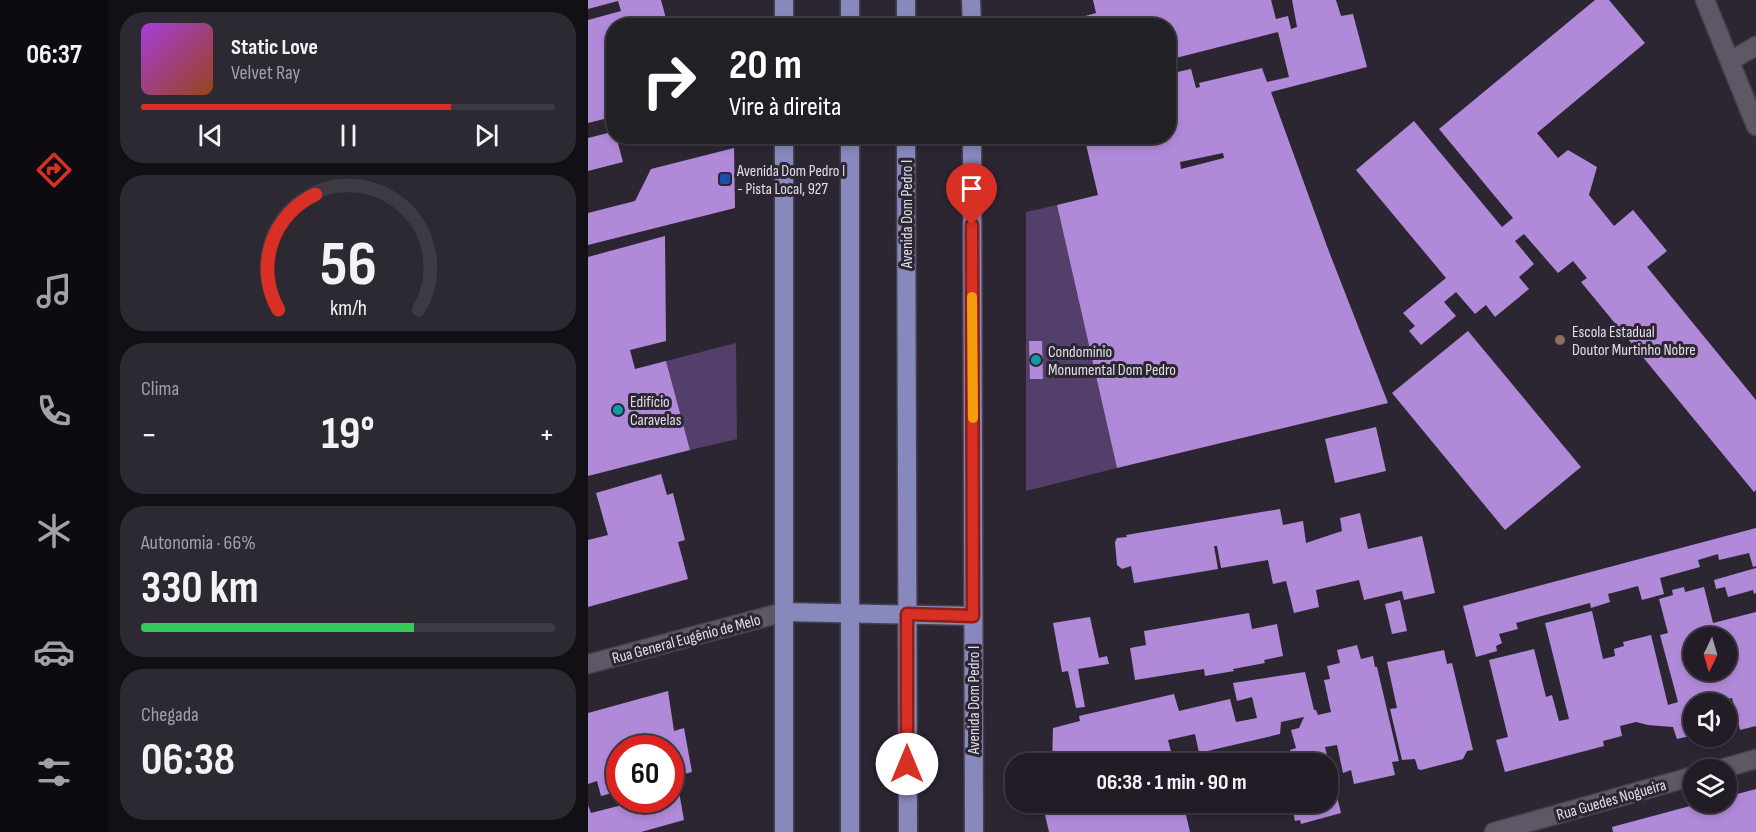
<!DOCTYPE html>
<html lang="pt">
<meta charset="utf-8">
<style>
body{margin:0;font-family:"Sofia Sans Condensed",sans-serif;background:#2d2932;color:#f1f3f6;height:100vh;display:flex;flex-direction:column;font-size:22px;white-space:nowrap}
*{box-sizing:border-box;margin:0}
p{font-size:20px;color:#a2a1a7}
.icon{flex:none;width:33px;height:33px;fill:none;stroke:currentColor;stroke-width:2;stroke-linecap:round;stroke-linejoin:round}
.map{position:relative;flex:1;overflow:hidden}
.sheet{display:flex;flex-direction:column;gap:12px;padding:12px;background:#120f15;width:480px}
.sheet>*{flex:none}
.hud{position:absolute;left:18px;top:18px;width:570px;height:126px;border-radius:24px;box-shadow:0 3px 9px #0003,0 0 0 2px #3e3a43;background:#202124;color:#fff;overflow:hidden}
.needle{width:39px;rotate:185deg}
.tools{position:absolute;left:1095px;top:627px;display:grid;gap:12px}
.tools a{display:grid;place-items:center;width:54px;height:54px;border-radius:50%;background:#211c26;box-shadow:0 3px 9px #0003,0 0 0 2px #3e3a43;font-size:30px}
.speed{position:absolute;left:18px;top:735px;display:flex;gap:12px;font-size:30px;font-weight:700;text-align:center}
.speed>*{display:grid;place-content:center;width:78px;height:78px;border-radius:50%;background:#211c26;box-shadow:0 3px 9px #0003,0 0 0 2px #3e3a43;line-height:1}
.speed .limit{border:9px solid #d22;background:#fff;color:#111}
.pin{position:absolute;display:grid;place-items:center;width:51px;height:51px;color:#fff;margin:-62px -26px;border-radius:50% 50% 50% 0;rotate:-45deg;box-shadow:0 0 6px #0007}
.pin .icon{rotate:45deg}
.me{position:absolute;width:66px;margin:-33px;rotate:0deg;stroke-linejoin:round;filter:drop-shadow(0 0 4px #0008)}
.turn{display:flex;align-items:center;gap:21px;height:126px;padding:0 24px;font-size:27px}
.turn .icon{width:78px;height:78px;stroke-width:2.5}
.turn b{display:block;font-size:42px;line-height:51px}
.big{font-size:45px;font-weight:700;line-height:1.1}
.sheet .tile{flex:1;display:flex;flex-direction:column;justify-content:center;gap:9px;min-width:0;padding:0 21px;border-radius:24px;background:#2d2932}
.sheet .dial{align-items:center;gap:0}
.dial svg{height:156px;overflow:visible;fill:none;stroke:#3e3a43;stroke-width:7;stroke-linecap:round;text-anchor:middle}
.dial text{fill:#f1f3f6;stroke:none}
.song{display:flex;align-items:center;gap:18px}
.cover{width:72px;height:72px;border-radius:9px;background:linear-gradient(135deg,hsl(280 70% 55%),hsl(20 70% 35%))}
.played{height:6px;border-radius:3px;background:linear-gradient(90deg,#d93025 75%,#3e3a43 75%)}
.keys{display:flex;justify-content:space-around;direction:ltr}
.heat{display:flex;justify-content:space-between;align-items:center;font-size:33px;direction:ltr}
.charge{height:9px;border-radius:4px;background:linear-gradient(90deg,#34c759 66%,#3e3a43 0)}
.trip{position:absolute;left:417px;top:753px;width:333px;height:60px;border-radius:24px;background:#211c26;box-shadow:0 3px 9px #0003,0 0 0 2px #3e3a43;font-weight:700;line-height:60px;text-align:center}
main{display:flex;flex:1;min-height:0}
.menu{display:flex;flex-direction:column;width:108px;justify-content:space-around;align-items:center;background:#0d0b0f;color:#a2a1a7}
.menu .icon{width:42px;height:42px}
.menu .selected{color:#d93025}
.menu b{font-size:27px;color:#f1f3f6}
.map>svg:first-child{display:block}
</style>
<main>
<nav class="menu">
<b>06:37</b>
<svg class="icon selected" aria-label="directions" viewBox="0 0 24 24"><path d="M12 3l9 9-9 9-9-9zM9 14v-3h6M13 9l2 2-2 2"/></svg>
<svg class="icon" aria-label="music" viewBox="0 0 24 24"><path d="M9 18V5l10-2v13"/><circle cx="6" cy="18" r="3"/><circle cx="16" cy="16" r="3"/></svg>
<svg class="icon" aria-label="phone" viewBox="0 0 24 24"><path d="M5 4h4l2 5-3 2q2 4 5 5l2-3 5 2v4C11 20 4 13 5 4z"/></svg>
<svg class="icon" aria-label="climate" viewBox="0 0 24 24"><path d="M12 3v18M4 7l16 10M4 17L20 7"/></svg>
<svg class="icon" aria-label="car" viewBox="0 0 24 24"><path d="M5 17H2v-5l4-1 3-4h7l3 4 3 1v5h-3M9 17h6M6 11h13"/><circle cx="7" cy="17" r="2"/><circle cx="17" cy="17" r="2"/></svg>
<svg class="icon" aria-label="filters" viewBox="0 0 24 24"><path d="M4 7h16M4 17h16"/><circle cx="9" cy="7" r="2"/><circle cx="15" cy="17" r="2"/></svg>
</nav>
<section class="sheet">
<div class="tile">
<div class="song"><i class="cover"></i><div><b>Static Love</b><p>Velvet Ray</p></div></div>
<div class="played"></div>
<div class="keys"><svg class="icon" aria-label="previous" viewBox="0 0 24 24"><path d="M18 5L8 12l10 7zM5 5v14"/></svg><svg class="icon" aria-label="pause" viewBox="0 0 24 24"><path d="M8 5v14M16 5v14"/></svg><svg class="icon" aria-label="next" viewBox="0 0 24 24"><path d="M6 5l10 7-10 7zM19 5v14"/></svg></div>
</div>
<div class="tile dial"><svg viewBox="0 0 100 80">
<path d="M14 69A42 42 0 1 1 86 69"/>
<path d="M14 69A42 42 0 0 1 33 10" stroke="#d93025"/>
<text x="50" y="56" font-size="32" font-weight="700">56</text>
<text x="50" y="72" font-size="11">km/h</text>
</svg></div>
<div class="tile"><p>Clima</p>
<div class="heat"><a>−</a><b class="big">19°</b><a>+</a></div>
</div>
<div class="tile"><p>Autonomia · 66%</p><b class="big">330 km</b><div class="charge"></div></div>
<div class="tile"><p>Chegada</p><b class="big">06:38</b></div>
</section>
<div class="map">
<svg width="1168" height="832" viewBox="0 0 1168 832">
<rect width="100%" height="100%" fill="#2c2633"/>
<g fill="#533f69">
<path d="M 469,205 L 529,468 L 438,491 L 438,212 Z"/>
<path d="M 148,343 L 149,439 L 102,450 L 78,361 Z"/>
</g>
<g fill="#b08ad9" fill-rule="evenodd">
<path d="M 0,0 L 73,0 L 80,26 L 26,26 L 26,136 L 28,136 L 35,162 L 0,171 L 0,138 L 20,133 L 16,119 L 0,123 L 0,20 L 33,11 L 30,1 L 0,9 Z"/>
<path d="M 505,0 L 683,0 L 688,19 L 700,16 L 703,29 L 709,27 L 704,0 L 748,0 L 753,16 L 765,14 L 779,67 L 683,92 L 740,249 L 800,403 L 529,468 L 469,205 L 510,195 L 496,136 L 580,136 L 580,74 L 603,69 L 608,88 L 612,87 L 611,83 L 674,68 L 679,82 L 701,77 L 690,32 L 580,60 L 580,26 L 461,26 L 508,13 ZM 635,153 L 636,158 L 593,169 L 592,162 Z"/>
<path d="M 1007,0 L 1021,0 L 1057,43 L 949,133 L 970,158 L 980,150 L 1009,167 L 1001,195 L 1026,226 L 1045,210 L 1079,251 L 1059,267 L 1168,400 L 1168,490 L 1166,492 L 993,282 L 999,278 L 985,261 L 970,273 L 936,234 L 927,241 L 946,264 L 931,277 L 941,289 L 907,317 L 898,305 L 887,314 L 868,292 L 856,302 L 868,316 L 833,345 L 821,331 L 827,326 L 815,313 L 858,278 L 768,170 L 826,121 L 914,227 L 925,218 L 851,129 Z"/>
<path d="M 146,148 L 147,208 L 0,245 L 0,213 L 47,201 L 63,169 Z"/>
<path d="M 77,236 L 78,341 L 42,350 L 47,369 L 78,361 L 102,450 L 0,476 L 0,257 Z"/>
<path d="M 880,331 L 993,467 L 917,530 L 804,393 Z"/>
<path d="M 441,341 L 454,341 L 455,379 L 442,379 Z"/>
<path d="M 788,427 L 798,471 L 747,483 L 737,439 Z"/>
<path d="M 73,474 L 79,495 L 85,493 L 97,540 L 90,542 L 100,579 L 0,607 L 0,540 L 20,535 L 8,493 Z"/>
<path d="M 692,509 L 695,525 L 715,521 L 718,543 L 754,531 L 752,518 L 772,513 L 780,549 L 834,536 L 847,593 L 816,600 L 814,591 L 776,600 L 771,580 L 728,590 L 731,607 L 706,613 L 698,581 L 685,584 L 680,560 L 633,568 L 629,546 L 626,546 L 630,569 L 546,583 L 543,566 L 534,569 L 529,565 L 527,542 L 529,538 L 539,537 L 538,535 Z"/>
<path d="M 1168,528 L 1168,566 L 1165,567 L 1161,553 L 1131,560 L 1130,554 L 1110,560 L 1112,567 L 1072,578 L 1076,594 L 1054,600 L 1050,586 L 1020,594 L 1022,602 L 1003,608 L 1002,603 L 928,623 L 930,629 L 911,634 L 914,643 L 908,646 L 909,651 L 888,657 L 875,606 Z"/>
<path d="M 1168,568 L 1168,593 L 1166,594 L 1165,590 L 1140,597 L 1137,587 L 1128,589 L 1126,580 Z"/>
<path d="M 1096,587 L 1097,592 L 1116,587 L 1125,623 L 1168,612 L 1168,726 L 1152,730 L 1144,698 L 1121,704 L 1119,699 L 1100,703 L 1106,723 L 1106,735 L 1089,739 L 1085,727 L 1060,725 L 1048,722 L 1032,726 L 1034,736 L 1015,741 L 1016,746 L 917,772 L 908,740 L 920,737 L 901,660 L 946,649 L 958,697 L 964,695 L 971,721 L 981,719 L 957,623 L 1004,611 L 1015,659 L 1027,656 L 1026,649 L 1036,646 L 1035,642 L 1063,635 L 1080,705 L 1090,702 L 1072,635 L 1080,633 L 1071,599 L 1085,595 L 1084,590 ZM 1106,638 L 1138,638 L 1138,670 L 1106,670 Z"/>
<path d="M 812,600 L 819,631 L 804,634 L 797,604 Z"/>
<path d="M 661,613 L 664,629 L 689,624 L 695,656 L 676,660 L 677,663 L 645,669 L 646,671 L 617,676 L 616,669 L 547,680 L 542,648 L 558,645 L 556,631 Z"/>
<path d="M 502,617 L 511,658 L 519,656 L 521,664 L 490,669 L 497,707 L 488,708 L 480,671 L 474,672 L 465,623 Z"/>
<path d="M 769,645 L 773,659 L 785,656 L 787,667 L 789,667 L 811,761 L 804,762 L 807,775 L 766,784 L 763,770 L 755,773 L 749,745 L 737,747 L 753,813 L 713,824 L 712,820 L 707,821 L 703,802 L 740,802 L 740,764 L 706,764 L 702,750 L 708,748 L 703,730 L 711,728 L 716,717 L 693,722 L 692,734 L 611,753 L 607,734 L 580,740 L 585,759 L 568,764 L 464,764 L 465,728 L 492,721 L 491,716 L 586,694 L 591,711 L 642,699 L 648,722 L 669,718 L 664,697 L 649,701 L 645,683 L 717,672 L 726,710 L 728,710 L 730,715 L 743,712 L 736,680 L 742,679 L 739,666 L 752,663 L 749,650 Z"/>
<path d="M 856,650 L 859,664 L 864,663 L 885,750 L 879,751 L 875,759 L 833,770 L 830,769 L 827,759 L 814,760 L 802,709 L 809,708 L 799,662 Z"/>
<path d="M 80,691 L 86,731 L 96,728 L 104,772 L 86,777 L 88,787 L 90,786 L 96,820 L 53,832 L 0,832 L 0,805 L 3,813 L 42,803 L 41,800 L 82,800 L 82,748 L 32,748 L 32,791 L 13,796 L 9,781 L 0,784 L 0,713 Z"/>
<path d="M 1168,789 L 1168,832 L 1025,832 L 1024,827 L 1117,802 L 1138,802 L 1138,797 Z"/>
<path d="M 454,802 L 595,802 L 602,832 L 461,832 Z"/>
</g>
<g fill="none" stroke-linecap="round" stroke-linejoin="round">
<defs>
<g id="minor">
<path d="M 1117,0 L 1168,126"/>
<path d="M 1142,61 L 1168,46"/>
<path d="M 0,664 L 196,612"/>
<path d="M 1129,770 L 1168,759"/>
<path d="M 906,832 L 1106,776"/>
</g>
<g id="major">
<path d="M 196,0 L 196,26"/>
<path d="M 262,0 L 262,26"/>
<path d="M 318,0 L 318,26"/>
<path d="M 383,0 L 384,26"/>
<path d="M 196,136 L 196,832"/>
<path d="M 318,136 L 320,832"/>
<path d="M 384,136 L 386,832"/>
<path d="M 196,612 L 385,616"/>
<path d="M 262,832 L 262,136"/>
</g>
</defs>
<use href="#minor" stroke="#46414c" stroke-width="21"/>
<use href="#major" stroke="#46414c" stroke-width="21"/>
<use href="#minor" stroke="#5d5766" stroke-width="18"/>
<use href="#major" stroke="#8788bc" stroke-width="18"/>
</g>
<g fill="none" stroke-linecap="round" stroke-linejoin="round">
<defs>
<path id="route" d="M 319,764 L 319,614 L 385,616 L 384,225"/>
</defs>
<use href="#route" stroke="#8d1f18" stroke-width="15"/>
<use href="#route" stroke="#d93025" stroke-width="10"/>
<path stroke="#f59e0b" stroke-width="10" d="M 384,297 L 385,418"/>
</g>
<rect fill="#1a4fb4" stroke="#2c2633" stroke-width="2" x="131" y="173" width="12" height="12" rx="3"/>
<circle fill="#8d6e63" stroke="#2c2633" stroke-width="2" cx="972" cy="340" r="6"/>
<g fill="#0f9aa8" stroke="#2c2633" stroke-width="2">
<circle cx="448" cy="360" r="6"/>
<circle cx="30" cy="410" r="6"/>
</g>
<g text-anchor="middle" stroke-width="6" stroke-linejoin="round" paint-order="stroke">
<g font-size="16" fill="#e2dee7" stroke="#2c2633" text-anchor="start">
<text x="149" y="176">Avenida Dom Pedro I<tspan x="149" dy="18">- Pista Local, 927</tspan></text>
<text x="984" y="337">Escola Estadual<tspan x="984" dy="18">Doutor Murtinho Nobre</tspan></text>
<text x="460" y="357">Condomínio<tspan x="460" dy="18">Monumental Dom Pedro</tspan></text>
<text x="42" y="407">Edifício<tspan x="42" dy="18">Caravelas</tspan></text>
</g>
<g font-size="16" fill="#e2dee7" stroke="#2c2633">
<text transform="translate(318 214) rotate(-90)" y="6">Avenida Dom Pedro I</text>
<text transform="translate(98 638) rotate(-15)" y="6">Rua General Eugênio de Melo</text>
<text transform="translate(385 700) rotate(-90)" y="6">Avenida Dom Pedro I</text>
<text transform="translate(1023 799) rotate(-16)" y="6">Rua Guedes Nogueira</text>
</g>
</g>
</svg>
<div class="tools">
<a><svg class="needle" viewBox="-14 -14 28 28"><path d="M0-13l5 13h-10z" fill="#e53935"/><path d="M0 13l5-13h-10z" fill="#a2a1a7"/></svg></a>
<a><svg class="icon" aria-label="sound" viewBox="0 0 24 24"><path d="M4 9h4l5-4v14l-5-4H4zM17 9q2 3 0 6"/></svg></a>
<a><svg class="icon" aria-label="layers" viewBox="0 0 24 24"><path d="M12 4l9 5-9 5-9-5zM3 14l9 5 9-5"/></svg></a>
</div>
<div class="speed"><div class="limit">60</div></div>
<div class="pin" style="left:384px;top:225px;background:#d93025"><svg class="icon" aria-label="arrive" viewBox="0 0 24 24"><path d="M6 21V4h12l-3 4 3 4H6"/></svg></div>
<svg class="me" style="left:319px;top:764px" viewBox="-20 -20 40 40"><circle r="19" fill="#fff"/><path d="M0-13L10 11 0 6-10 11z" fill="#d93025"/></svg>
<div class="trip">06:38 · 1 min · 90 m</div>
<div class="hud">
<div class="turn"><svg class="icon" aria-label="right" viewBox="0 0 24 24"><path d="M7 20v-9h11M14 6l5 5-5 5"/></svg><div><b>20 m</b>Vire à direita</div></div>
</div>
</div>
</main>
